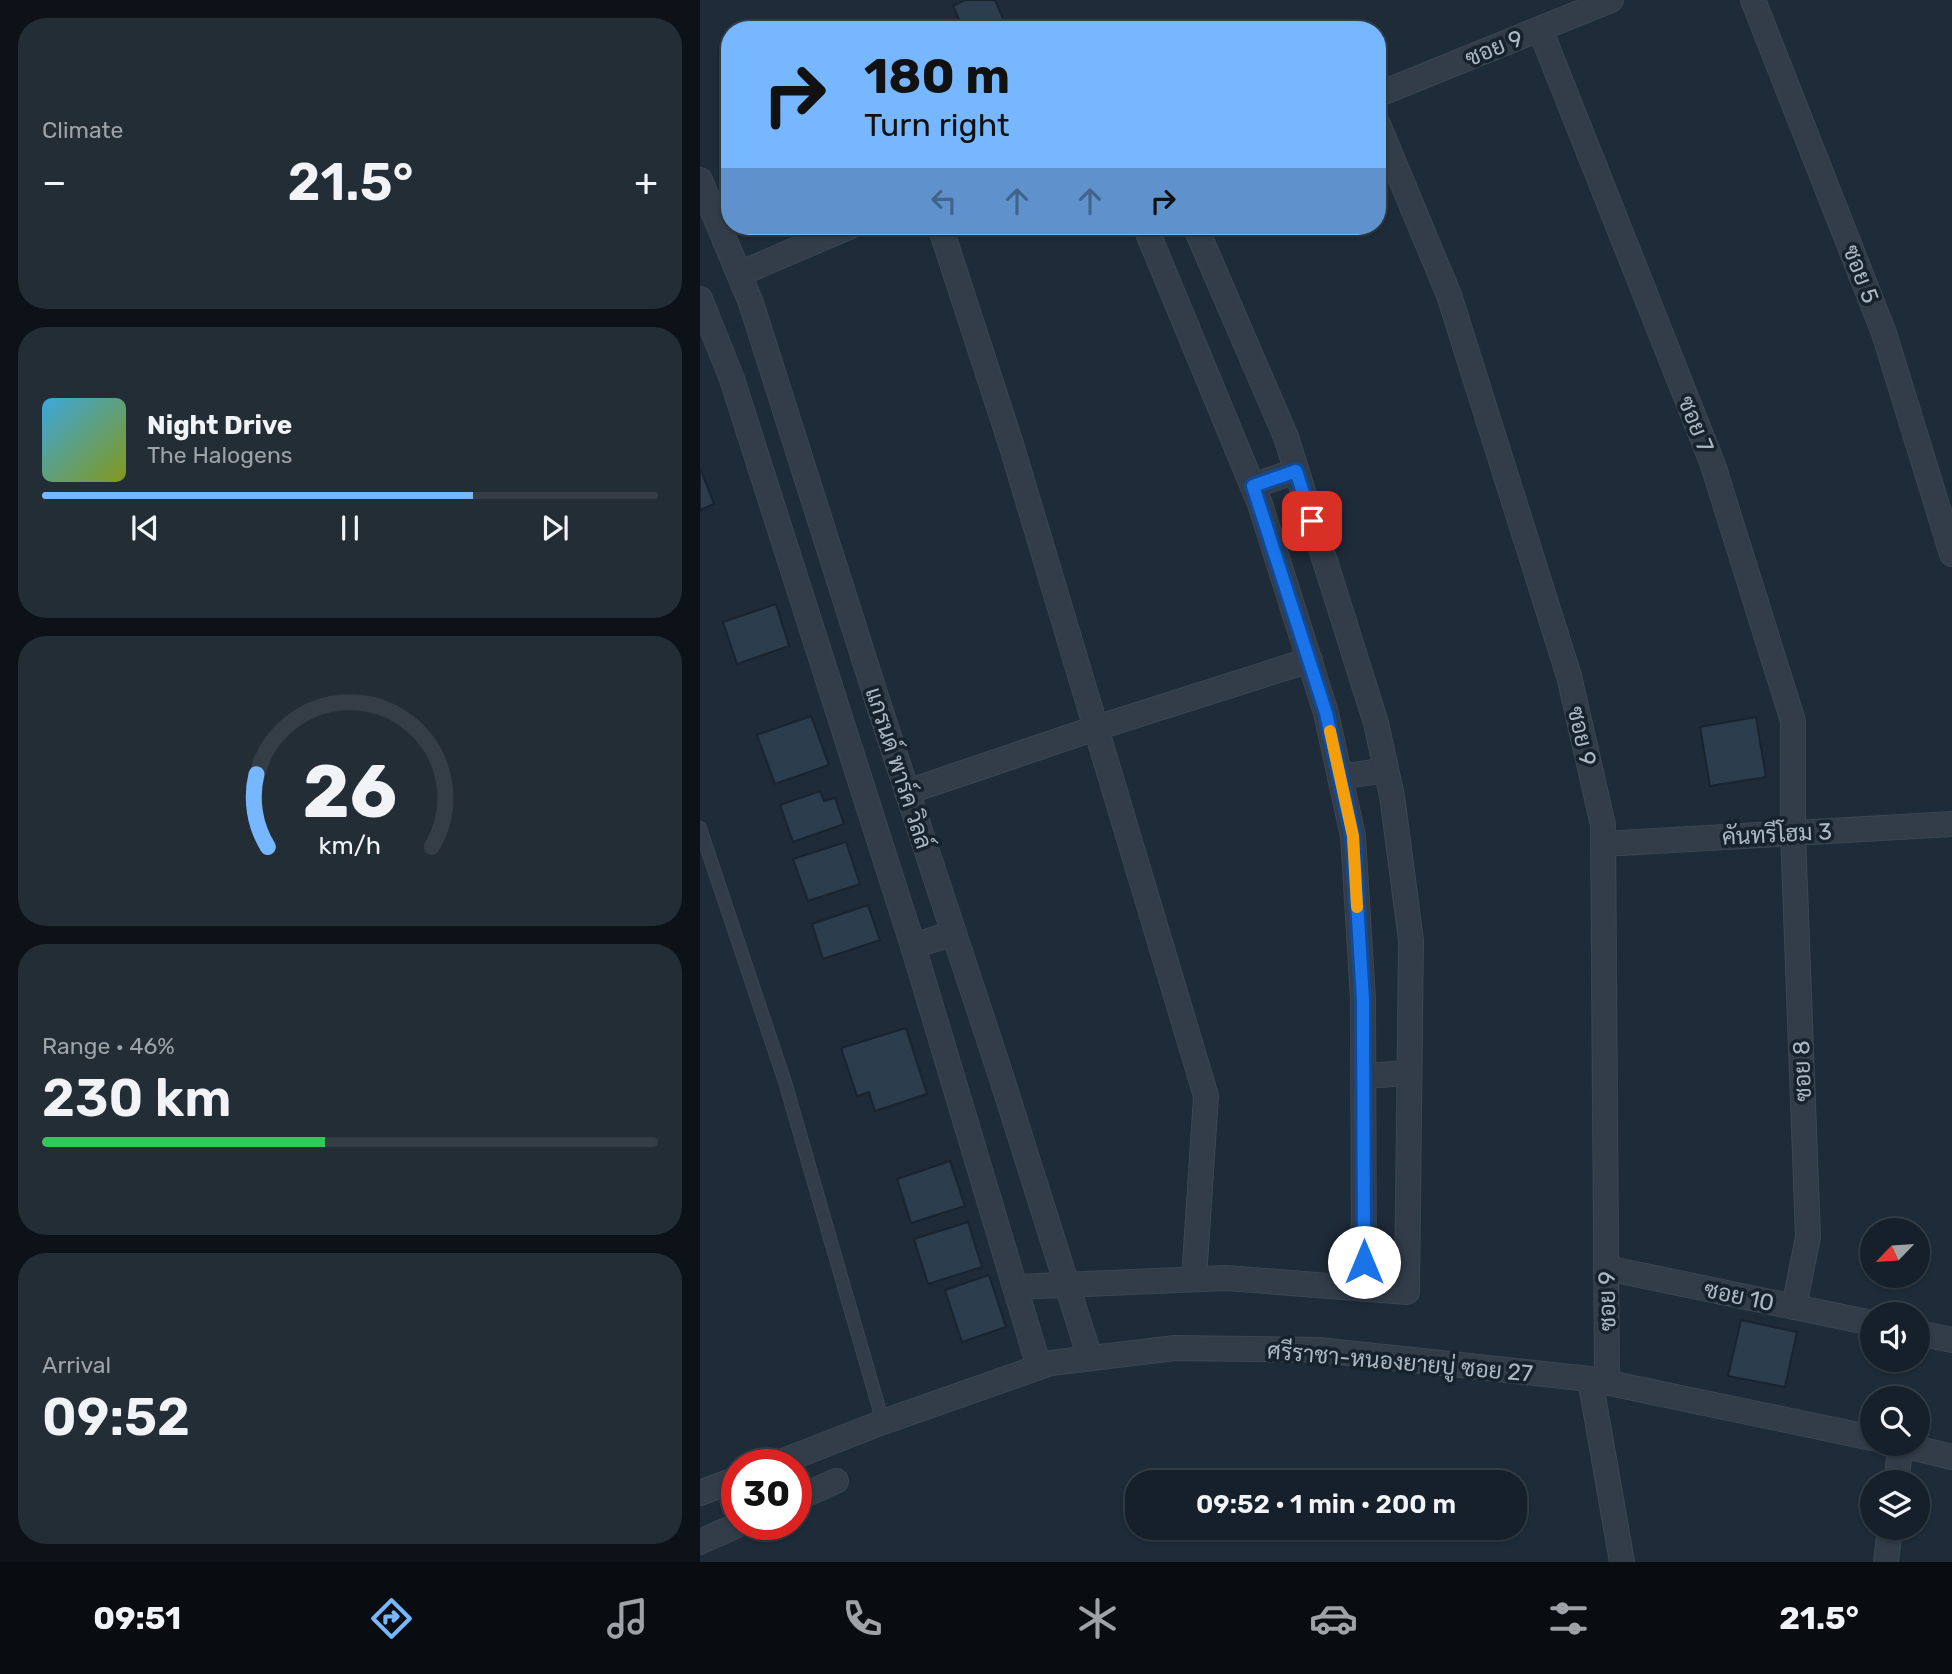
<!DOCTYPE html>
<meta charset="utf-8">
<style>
body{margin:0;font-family:Rubik,Sarabun,sans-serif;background:#232d36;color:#f1f3f6;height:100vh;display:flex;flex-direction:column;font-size:26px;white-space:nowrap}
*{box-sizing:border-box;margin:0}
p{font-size:23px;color:#9ea3a8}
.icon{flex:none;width:38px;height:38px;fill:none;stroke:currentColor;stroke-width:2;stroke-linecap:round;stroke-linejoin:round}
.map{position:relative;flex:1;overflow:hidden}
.side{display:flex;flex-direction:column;gap:18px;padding:18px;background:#0c1217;width:700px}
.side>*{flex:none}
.top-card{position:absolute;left:21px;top:21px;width:665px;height:214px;border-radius:28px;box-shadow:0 2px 5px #0004,0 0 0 2px #353e47;background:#77b7ff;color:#111;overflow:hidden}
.needle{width:46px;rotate:245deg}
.controls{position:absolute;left:1160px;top:1218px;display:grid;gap:14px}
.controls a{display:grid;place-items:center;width:70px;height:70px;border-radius:50%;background:#16202a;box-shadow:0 2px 5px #0004,0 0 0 2px #353e47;font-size:35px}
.speed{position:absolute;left:21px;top:1449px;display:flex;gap:14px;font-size:35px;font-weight:700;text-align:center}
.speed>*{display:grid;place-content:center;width:91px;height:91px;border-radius:50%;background:#16202a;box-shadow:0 2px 5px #0004,0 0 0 2px #353e47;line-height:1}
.speed .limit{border:10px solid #d22;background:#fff;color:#111}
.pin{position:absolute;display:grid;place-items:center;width:60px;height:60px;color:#fff;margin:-30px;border-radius:14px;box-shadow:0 4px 10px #0006}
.me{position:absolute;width:77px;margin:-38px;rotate:0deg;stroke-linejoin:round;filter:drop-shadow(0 0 5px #0008)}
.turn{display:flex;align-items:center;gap:24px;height:147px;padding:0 28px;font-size:32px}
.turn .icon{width:91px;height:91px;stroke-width:2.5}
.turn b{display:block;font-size:49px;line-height:60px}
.lanes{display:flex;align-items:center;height:66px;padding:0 28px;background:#0003;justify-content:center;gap:35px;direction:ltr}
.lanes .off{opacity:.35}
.big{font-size:52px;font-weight:600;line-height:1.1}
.side .widget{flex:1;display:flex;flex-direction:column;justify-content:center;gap:10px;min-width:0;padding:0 24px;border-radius:28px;background:#232d36}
.side .dial{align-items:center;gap:0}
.dial svg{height:182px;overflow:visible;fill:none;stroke:#353e47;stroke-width:7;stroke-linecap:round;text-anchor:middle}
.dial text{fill:#f1f3f6;stroke:none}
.song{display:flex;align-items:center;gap:21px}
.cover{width:84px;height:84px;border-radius:10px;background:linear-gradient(135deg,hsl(200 70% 55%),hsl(70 70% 35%))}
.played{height:7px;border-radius:4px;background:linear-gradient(90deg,#77b7ff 70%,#353e47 70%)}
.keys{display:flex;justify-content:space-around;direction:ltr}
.heat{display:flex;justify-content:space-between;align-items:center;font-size:38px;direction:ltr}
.charge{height:10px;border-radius:5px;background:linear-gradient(90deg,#34c759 46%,#353e47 0)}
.trip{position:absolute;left:425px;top:1470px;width:402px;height:70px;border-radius:28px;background:#16202a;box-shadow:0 2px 5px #0004,0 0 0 2px #353e47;font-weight:600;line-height:70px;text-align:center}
.menu{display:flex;height:112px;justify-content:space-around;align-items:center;background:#090d11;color:#9ea3a8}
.menu .icon{width:49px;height:49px}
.menu .current{color:#77b7ff}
.menu b{font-size:32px;color:#f1f3f6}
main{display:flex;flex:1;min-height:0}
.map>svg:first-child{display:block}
</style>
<main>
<section class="side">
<div class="widget"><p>Climate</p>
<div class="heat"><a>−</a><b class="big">21.5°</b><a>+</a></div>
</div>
<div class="widget">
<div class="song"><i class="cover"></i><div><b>Night Drive</b><p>The Halogens</p></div></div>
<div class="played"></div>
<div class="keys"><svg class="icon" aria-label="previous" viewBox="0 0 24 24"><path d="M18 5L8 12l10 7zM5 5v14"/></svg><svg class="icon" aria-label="pause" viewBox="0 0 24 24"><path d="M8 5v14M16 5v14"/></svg><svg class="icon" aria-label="next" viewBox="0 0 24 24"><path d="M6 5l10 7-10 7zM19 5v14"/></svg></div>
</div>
<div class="widget dial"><svg viewBox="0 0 100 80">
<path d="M14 69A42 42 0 1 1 86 69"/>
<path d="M14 69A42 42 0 0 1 9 37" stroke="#77b7ff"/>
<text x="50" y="56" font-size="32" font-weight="700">26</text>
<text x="50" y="72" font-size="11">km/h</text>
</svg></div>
<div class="widget"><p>Range · 46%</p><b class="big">230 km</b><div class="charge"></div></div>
<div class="widget"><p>Arrival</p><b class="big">09:52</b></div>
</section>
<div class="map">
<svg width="1252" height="1562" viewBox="0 0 1252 1562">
<rect width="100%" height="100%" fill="#1e2b38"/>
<g fill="#2c3d4d" stroke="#19242f" stroke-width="2">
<path d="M 265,0 L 295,0 L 308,30 L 264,30 L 253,6 Z"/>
<path d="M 0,468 L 14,504 L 0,510 Z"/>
<path d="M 76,604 L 89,646 L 37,664 L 23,622 Z"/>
<path d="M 111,716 L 129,765 L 75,784 L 57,735 Z"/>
<path d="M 1056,717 L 1066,777 L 1010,786 L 1000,727 Z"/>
<path d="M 120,791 L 124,801 L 135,798 L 144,824 L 93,842 L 80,805 Z"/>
<path d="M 146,842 L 160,884 L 108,901 L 93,859 Z"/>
<path d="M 168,905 L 180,940 L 123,959 L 112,924 Z"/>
<path d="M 206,1028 L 227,1094 L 175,1111 L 169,1092 L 157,1096 L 141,1048 Z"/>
<path d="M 250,1161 L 265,1206 L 211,1223 L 197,1179 Z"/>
<path d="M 268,1222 L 282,1267 L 228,1284 L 214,1239 Z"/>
<path d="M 289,1275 L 306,1327 L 262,1342 L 245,1290 Z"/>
<path d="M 1041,1320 L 1097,1332 L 1085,1387 L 1028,1376 Z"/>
</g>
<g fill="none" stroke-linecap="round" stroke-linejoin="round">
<defs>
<path id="lane" d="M 0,828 L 85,1082 L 183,1422"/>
<g id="street">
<path d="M 1053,0 L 1184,333 L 1252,554"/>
<path d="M 840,29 L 1013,465 L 1093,721 L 1093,833 L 1108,1237 L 1094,1307"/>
<path d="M 677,95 L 911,0"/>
<path d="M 677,122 L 749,295 L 869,676 L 903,825 L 907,1382"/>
<path d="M 0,180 L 51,303 L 180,709 L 302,1079 L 390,1358"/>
<path d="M 240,226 L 311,444 L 506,1096 L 494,1279"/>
<path d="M 445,226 L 560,504 L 626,713 L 653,836 L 663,1000 L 664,1289"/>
<path d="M 39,274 L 151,226"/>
<path d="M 0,299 L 32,379 L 213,946 L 339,1367"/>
<path d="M 553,486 L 596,471"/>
<path d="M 640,777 L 686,770"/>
<path d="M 207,792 L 396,728 L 610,660"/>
<path d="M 903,844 L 1252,824"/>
<path d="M 213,946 L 254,933"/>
<path d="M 663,1076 L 709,1073"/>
<path d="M 906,1268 L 1172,1323"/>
<path d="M 315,1287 L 526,1278 L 707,1292 L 711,940 L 692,796 L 676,723 L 586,437 L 495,226"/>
<path d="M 1218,1333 L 1252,1340"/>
<path d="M 890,1379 L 922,1562"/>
<path d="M 1198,1444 L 1252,1457"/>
<path d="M 73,1465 L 183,1422 L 351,1363 L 475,1348 L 619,1350 L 890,1379 L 1172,1438"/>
<path d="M 1196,1482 L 1201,1444"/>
<path d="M 0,1493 L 37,1479"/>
<path d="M 96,1499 L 136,1481"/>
<path d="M 0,1542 L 40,1524"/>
<path d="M 1186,1562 L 1190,1528"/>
</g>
</defs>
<use href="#lane" stroke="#3b4652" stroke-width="14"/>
<use href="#street" stroke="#3b4652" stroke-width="26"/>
<use href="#lane" stroke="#323d49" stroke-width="12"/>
<use href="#street" stroke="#323d49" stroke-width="24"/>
</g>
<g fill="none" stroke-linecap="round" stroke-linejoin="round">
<defs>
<path id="route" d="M 612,521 L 596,471 L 553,486 L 626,713 L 653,836 L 663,1000 L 664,1262"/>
</defs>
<use href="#route" stroke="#114b97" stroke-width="18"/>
<use href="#route" stroke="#1a73e8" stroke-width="12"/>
<path stroke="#f59e0b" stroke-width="12" d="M 630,731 L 653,836 L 657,907"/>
</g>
<g text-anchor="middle" stroke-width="7" stroke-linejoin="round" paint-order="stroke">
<g font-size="23" fill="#abb8c6" stroke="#17222d">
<text transform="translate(794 48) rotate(-22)" y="8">ซอย 9</text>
<text transform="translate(1161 274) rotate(69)" y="8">ซอย 5</text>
<text transform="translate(996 424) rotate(68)" y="8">ซอย 7</text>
<text transform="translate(882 736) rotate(77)" y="8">ซอย 9</text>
<text transform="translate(199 768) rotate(72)" y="8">แกรนด์ พาร์ค วิลล์</text>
<text transform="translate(1077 834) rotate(-3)" y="8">คันทรีโฮม 3</text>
<text transform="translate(1102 1071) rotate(-92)" y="8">ซอย 8</text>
<text transform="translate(1039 1296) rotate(12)" y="8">ซอย 10</text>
<text transform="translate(907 1301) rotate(-91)" y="8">ซอย 9</text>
<text transform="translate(700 1362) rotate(5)" y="8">ศรีราชา-หนองยายบู่ ซอย 27</text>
</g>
</g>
</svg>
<div class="controls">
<a><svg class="needle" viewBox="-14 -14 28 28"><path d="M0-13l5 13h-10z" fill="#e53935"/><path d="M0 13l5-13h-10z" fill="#9ea3a8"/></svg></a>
<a><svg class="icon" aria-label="sound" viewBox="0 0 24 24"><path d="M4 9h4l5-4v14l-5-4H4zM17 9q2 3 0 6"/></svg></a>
<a><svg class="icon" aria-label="search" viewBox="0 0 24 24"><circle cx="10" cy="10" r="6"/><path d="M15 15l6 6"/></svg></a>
<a><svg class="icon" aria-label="layers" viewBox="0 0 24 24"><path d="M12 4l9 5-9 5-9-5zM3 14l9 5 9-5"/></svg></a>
</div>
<div class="speed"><div class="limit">30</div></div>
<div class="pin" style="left:612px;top:521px;background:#d93025"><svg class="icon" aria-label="arrive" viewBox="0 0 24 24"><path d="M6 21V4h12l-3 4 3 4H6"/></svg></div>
<svg class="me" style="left:664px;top:1262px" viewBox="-20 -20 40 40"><circle r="19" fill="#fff"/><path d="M0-13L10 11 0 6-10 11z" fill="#1a73e8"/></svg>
<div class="trip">09:52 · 1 min · 200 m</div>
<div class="top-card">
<div class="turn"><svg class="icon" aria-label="right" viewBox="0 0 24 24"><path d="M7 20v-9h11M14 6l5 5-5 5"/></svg><div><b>180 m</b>Turn right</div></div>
<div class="lanes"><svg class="icon off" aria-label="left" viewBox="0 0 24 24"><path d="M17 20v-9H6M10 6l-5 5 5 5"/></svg><svg class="icon off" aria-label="ahead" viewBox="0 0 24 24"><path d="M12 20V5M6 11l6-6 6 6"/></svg><svg class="icon off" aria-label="ahead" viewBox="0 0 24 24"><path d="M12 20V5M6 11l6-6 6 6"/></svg><svg class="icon" aria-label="right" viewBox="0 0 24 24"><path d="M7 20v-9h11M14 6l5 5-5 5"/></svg></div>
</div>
</div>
</main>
<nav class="menu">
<b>09:51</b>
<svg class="icon current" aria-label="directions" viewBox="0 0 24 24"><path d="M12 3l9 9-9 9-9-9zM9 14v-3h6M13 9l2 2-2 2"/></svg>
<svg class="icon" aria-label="music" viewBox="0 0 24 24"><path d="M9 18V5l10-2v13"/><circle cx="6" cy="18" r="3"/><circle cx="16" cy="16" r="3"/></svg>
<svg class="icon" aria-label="phone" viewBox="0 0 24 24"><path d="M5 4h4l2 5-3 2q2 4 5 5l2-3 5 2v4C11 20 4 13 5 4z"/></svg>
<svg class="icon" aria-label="climate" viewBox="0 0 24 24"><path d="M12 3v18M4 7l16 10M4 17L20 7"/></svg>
<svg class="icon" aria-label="car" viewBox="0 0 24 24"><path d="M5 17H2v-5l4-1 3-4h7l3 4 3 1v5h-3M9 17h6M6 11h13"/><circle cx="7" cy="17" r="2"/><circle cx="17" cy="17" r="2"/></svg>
<svg class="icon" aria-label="filters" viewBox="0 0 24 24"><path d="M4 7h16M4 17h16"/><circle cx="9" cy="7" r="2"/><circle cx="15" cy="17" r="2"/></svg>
<b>21.5°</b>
</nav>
